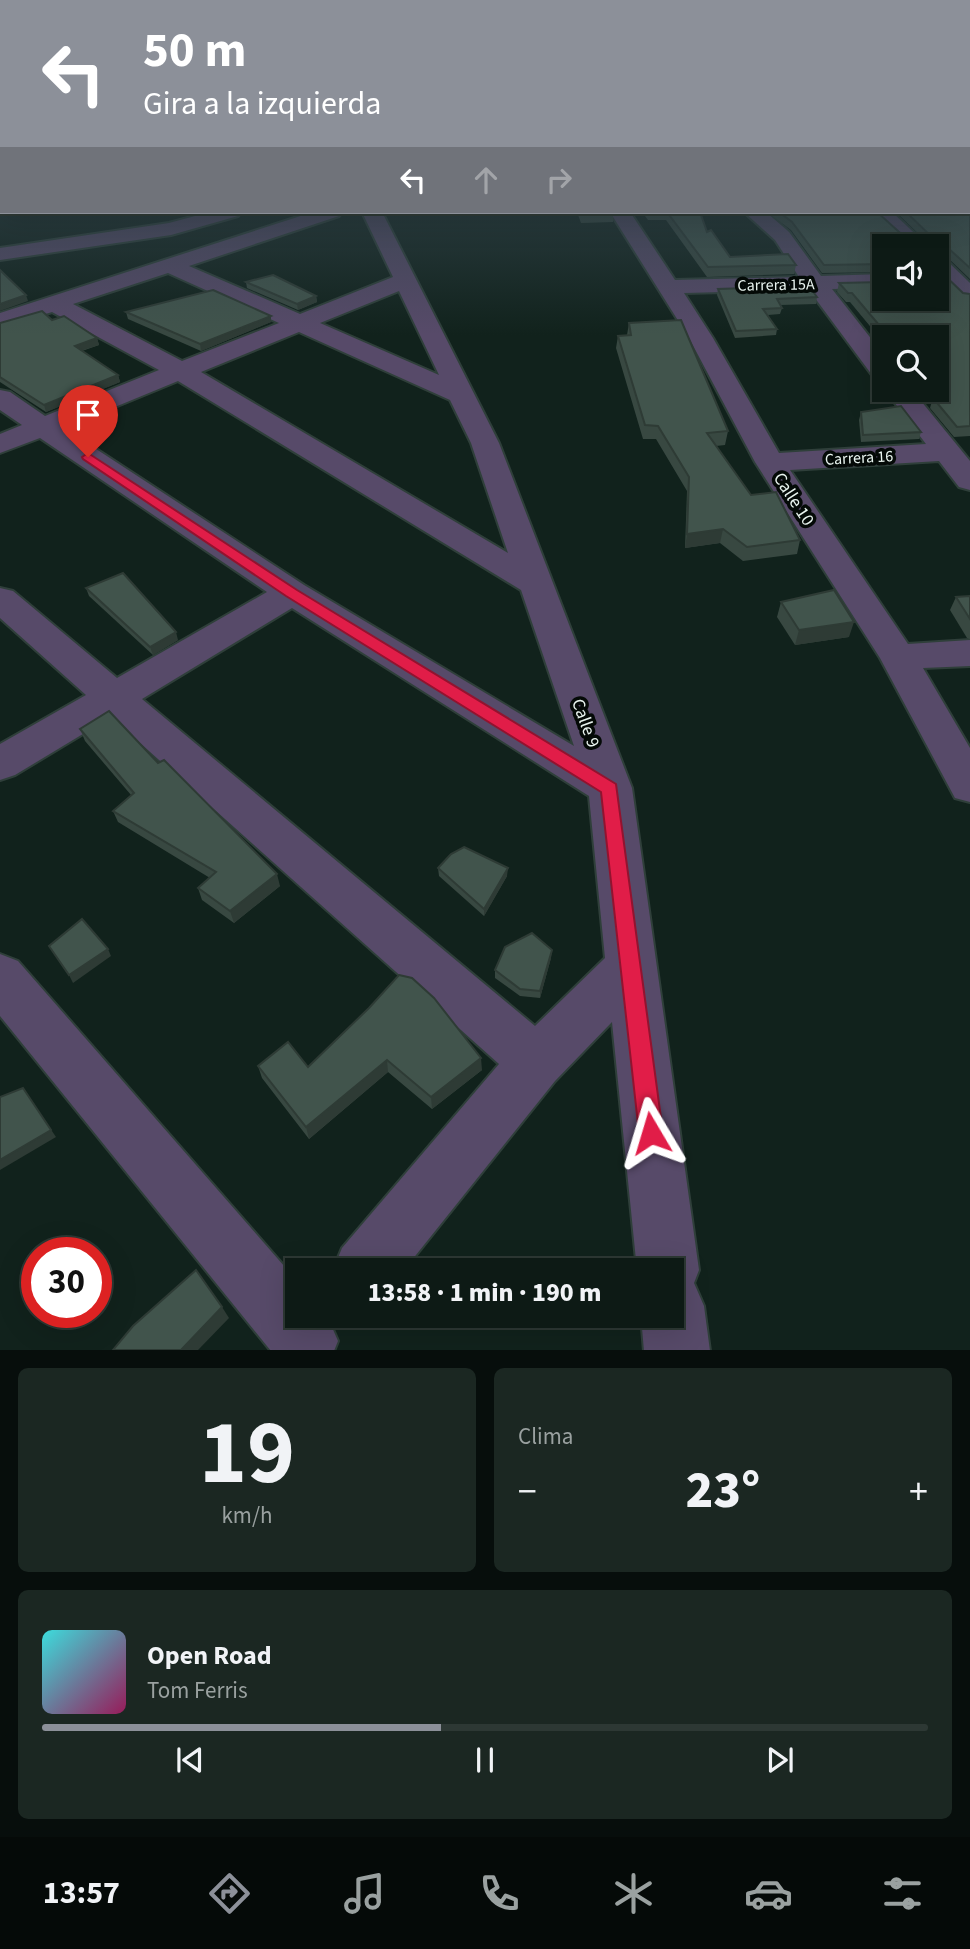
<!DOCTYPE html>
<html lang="es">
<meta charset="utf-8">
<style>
body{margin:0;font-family:"Source Sans 3",sans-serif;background:#1b2722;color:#f1f3f6;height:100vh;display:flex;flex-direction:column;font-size:26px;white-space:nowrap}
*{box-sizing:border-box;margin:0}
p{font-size:23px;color:#9aa1a0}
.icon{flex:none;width:38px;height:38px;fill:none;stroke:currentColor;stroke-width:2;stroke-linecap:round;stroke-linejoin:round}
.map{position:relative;height:1350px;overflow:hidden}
.drawer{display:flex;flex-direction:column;gap:18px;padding:18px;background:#070e0c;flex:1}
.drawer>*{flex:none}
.top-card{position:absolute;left:0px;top:0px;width:971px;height:214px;box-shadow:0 7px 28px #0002,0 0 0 2px #2d3834;background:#8c9099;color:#fff;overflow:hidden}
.controls{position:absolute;left:872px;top:234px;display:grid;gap:14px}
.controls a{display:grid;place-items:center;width:77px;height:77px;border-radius:0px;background:#0d1a15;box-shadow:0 7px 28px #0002,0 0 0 2px #2d3834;font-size:35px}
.speed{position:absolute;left:21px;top:1237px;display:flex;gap:14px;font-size:35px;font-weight:700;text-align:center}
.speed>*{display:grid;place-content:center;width:91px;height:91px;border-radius:50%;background:#0d1a15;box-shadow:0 7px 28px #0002,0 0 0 2px #2d3834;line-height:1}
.speed .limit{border:10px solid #d22;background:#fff;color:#111}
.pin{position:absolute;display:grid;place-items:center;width:60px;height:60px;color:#fff;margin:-72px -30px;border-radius:50% 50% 50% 0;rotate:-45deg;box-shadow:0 0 7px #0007}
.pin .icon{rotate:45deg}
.me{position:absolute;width:77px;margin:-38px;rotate:353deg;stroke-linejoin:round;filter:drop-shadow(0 0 5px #0008)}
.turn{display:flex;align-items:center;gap:24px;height:147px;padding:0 28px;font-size:32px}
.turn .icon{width:91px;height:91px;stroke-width:2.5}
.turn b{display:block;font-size:49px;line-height:60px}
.lanes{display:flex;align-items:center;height:66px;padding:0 28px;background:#0003;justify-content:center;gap:35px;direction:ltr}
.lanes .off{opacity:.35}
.big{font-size:52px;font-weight:800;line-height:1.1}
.drawer .card{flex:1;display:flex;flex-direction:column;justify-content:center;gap:10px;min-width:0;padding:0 24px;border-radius:10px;background:#1b2722}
.drawer .dial{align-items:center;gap:0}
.dial b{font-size:91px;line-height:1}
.song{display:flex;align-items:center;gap:21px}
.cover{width:84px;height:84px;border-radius:10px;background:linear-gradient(135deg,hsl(180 70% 55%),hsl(330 70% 35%))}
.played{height:7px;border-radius:4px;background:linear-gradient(90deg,#8c9099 45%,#2d3834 45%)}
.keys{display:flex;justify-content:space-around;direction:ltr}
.heat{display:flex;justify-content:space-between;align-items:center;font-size:38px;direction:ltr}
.drawer .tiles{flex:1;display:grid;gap:18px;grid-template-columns:1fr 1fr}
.card:last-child{grid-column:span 2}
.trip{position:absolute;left:285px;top:1258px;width:399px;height:70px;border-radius:0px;background:#0d1a15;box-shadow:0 7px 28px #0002,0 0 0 2px #2d3834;font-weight:800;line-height:70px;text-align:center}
.menu{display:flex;height:112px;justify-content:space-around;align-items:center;background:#050a08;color:#9aa1a0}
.menu .icon{width:49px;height:49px}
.menu .selected{color:#8c9099}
.menu b{font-size:32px;color:#f1f3f6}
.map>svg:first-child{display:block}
</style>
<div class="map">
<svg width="970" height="1351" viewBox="0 0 970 1351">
<rect width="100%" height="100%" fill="#11221c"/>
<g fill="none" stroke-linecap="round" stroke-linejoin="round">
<defs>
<g id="minor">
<path d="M 0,161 L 2,161 L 0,172 Z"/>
<path d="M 210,212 L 241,212 L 238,216 L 171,235 L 0,260 L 0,248 L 169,223 Z"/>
<path d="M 313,212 L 342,212 L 339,216 L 189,266 L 300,314 L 393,277 L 362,212 L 382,212 L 499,443 L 632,788 L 699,1270 L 694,1283 L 704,1306 L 710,1351 L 644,1351 L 641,1316 L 672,1316 L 672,1270 L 637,1270 L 612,1022 L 555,1081 L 404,1270 L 333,1270 L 342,1248 L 499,1064 L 111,717 L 15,775 L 0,780 L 0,744 L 86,695 L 0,618 L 0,588 L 13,591 L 117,678 L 267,592 L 40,438 L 0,453 L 0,434 L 22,425 L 0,410 L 0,390 L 10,392 L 45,416 L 159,370 L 52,312 L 0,328 L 0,313 ZM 168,273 L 279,323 L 182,361 L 73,304 ZM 399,291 L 439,375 L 320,323 ZM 299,332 L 450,400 L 471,443 L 508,553 L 201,372 ZM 178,381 L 521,590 L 574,746 L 304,585 L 64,428 ZM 292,608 L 589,796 L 605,958 L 535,1026 L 142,699 Z"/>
<path d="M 610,212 L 630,212 L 675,280 L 799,277 L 775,240 L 744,212 L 766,212 L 789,232 L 821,276 L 884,274 L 884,288 L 832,289 L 884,355 L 884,381 L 875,379 L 809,290 L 684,293 L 713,338 L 779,453 L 926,444 L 885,390 L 912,390 L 970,461 L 970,490 L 959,487 L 939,461 L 790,470 L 908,644 L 970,640 L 970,666 L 923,668 L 970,748 L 970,802 L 955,798 L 880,658 L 755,462 L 689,338 Z"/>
<path d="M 871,212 L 892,212 L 929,247 L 907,247 Z"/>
<path d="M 936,257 L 944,258 L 970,283 L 970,302 L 962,300 L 936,275 Z"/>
<path d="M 0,954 L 18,961 L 298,1282 L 298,1316 L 328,1318 L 338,1341 L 334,1351 L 271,1351 L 0,1016 Z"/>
</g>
</defs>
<use href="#minor" stroke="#2f3f3a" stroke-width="4"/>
<use href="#minor" fill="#574a69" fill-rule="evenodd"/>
</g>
<g fill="#384841">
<path d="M 970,146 L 970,279 L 946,256 L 937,255 L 937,268 L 963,293 L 970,294 L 970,436 L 954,437 L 930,408 L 932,401 L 924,390 L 936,390 L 936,338 L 884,338 L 884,343 L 850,302 L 846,302 L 837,292 L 839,283 L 936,299 L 884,247 L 884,272 L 822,273 L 791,230 L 767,212 L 877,212 L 908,240 L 926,241 L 896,212 L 970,212 Z"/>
<path d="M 577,212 L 613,212 L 613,222 L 581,223 Z"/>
<path d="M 642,212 L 700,212 L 707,232 L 730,257 L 796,265 L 794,274 L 707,277 L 666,220 L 648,220 Z"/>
<path d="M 246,282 L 316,296 L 317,302 L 298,310 L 247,288 Z"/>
<path d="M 718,289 L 817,297 L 816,304 L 780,305 L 782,308 L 780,314 L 768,315 L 777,329 L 776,335 L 735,338 L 717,295 Z"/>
<path d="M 126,312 L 271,322 L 201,351 L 128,319 Z"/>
<path d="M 52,320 L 97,338 L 99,345 L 82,351 L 118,375 L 120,382 L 46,412 L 0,382 L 0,323 Z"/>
<path d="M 629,323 L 728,431 L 725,445 L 716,446 L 751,495 L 800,540 L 797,554 L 743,561 L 720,543 L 685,548 L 687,491 L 656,439 L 643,439 L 616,348 L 618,336 L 627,335 Z"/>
<path d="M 861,412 L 921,432 L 919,439 L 861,442 L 859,420 Z"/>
<path d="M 86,588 L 178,640 L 153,655 L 89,596 Z"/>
<path d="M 970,596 L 970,639 L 967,638 L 950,610 L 956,597 Z"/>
<path d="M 781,602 L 849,637 L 795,645 L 777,617 Z"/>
<path d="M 80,729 L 158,763 L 280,886 L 234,923 L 202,900 L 198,888 L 210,878 L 118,822 L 113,811 L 131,795 L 85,741 Z"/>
<path d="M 438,868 L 507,876 L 484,916 L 439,876 Z"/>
<path d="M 551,958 L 540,998 L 520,996 L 495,978 L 495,970 Z"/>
<path d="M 369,1008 L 482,1070 L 432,1109 L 388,1072 L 309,1139 L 262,1078 L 258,1066 L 308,1067 Z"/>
</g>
<g fill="#2e3b35">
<path d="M 26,295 L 28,301 L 0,311 L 0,304 Z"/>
<path d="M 316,296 L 317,302 L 298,310 L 297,304 Z"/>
<path d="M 271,316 L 271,322 L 201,351 L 200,344 Z"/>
<path d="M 97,338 L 99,345 L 77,352 L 75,346 Z"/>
<path d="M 118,375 L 120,382 L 46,412 L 44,405 Z"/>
<path d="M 723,529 L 720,543 L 685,548 L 687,534 Z"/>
<path d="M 854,622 L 849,637 L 795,645 L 799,630 Z"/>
<path d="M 176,632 L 178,640 L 153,655 L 150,647 Z"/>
<path d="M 508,868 L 507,876 L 484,916 L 484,909 Z"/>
<path d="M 277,874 L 280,886 L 234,923 L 230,911 Z"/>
<path d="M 108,949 L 111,956 L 73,983 L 69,975 Z"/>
<path d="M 552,950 L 551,958 L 540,998 L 540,991 Z"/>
<path d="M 481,1058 L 482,1070 L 432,1109 L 431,1097 Z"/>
<path d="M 387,1060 L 388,1072 L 309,1139 L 306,1127 Z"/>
<path d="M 23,1088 L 56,1137 L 0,1170 L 0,1160 Z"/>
<path d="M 222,1307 L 229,1318 L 198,1350 L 181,1350 Z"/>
</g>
<g fill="#41544c" stroke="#2e3b35" stroke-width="2">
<path d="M 970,146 L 970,268 L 948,248 L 937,247 L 937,268 L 963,293 L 970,294 L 970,426 L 957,427 L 933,398 L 941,397 L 935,390 L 936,390 L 936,338 L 890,338 L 852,293 L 848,293 L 839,283 L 884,282 L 884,299 L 936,299 L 936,247 L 884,247 L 884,264 L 824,265 L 792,222 L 779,212 L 877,212 L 908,240 L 931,241 L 934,239 L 906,212 L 970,212 Z"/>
<path d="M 580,212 L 613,212 L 614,213 L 582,215 Z"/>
<path d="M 667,212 L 700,212 L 707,232 L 711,230 L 730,257 L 788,254 L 796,265 L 708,267 Z"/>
<path d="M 0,270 L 26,295 L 0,304 Z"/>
<path d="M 273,275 L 316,296 L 297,304 L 246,282 Z"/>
<path d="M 809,286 L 817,297 L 777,299 L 782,308 L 763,309 L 777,329 L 736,331 L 718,289 Z"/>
<path d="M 213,290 L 271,316 L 200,344 L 126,312 Z"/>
<path d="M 42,311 L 52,320 L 64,316 L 97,338 L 75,346 L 118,375 L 44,405 L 0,377 L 0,323 Z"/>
<path d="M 681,320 L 728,431 L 707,433 L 751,495 L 776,492 L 800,540 L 747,547 L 723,529 L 687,534 L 689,477 L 658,426 L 645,425 L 618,336 L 631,335 L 629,323 Z"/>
<path d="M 901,406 L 921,432 L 863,435 L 861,412 Z"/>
<path d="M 123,573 L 176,632 L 150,647 L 86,588 Z"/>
<path d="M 834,590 L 854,622 L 799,630 L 781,602 Z"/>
<path d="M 970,596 L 970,619 L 956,597 Z"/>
<path d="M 109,711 L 158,763 L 164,760 L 277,874 L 230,911 L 198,888 L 216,872 L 113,811 L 134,793 L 80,729 Z"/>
<path d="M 464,847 L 508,868 L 484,909 L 438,868 L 451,854 Z"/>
<path d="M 82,919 L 108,949 L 69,975 L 49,946 Z"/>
<path d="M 532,933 L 552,950 L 540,991 L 520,989 L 495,970 L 505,947 Z"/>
<path d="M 399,975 L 412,978 L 434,998 L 481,1058 L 431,1097 L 387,1060 L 306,1127 L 258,1066 L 288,1042 L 308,1067 L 369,1008 Z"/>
<path d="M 23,1088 L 51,1130 L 0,1160 L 0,1097 Z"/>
<path d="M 196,1270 L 222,1307 L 181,1350 L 113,1350 L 133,1326 Z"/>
</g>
<linearGradient id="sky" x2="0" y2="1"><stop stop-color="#09130f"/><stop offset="0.44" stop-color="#32444b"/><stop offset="1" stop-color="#32444b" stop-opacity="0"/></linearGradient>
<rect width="970" height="335" fill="url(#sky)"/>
<path fill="#e11d48" stroke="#92132f" stroke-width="2" d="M 88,453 L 297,590 L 616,784 L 663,1133 L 660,1141 L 651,1145 L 643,1141 L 639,1133 L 601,792 L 286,596 L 83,459 L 82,457 Z"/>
<g text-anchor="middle" stroke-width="7" stroke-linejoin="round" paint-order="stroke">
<g font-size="16" fill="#e9f4ef" stroke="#040a07">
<text transform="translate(776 284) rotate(-1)" y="6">Carrera 15A</text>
<text transform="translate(859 457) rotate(-3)" y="6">Carrera 16</text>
</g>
<g font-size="18" fill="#e9f4ef" stroke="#040a07">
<text transform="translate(794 499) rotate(57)" y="6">Calle 10</text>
<text transform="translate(586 723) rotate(70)" y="6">Calle 9</text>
</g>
</g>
</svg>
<div class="controls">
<a><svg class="icon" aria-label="sound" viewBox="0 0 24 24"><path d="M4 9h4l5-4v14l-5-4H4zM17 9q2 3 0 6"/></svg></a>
<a><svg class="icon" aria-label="search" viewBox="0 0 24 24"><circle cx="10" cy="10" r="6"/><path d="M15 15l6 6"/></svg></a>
</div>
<div class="speed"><div class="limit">30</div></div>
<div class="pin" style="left:88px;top:457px;background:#d93025"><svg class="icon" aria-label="arrive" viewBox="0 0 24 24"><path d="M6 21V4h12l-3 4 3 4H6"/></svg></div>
<svg class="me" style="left:651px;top:1133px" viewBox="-20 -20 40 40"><path d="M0-17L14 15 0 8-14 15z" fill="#e11d48" stroke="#fff" stroke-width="4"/></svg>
<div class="trip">13:58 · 1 min · 190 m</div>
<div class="top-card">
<div class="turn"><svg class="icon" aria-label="left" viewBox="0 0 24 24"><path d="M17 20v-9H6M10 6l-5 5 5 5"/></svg><div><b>50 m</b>Gira a la izquierda</div></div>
<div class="lanes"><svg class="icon" aria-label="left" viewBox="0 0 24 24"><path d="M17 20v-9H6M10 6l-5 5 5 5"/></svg><svg class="icon off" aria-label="ahead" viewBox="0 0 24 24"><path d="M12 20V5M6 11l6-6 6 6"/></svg><svg class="icon off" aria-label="right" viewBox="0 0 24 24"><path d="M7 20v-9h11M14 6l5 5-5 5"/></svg></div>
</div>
</div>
<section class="drawer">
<div class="tiles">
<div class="card dial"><b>19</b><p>km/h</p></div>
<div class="card"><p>Clima</p>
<div class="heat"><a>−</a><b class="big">23°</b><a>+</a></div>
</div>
<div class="card">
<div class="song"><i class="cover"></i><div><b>Open Road</b><p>Tom Ferris</p></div></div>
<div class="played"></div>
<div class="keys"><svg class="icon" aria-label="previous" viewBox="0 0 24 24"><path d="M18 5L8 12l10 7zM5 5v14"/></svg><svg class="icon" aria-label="pause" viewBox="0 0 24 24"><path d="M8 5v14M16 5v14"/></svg><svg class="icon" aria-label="next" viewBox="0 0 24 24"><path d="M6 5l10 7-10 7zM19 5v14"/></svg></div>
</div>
</div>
</section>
<nav class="menu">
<b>13:57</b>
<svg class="icon selected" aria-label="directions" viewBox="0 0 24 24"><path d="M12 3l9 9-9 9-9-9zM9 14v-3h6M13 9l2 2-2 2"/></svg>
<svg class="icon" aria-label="music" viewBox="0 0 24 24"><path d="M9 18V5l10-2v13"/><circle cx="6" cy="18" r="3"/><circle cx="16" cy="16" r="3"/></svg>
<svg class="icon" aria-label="phone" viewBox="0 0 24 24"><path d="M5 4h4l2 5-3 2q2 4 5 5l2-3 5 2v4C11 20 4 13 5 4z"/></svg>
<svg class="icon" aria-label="climate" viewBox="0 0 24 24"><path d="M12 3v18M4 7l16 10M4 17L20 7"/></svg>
<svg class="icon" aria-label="car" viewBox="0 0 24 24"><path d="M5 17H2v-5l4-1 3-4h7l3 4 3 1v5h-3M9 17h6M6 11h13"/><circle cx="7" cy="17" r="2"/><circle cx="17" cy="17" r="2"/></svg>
<svg class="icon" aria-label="filters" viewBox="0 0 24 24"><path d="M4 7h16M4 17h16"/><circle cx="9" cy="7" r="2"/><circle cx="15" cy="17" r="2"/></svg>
</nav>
